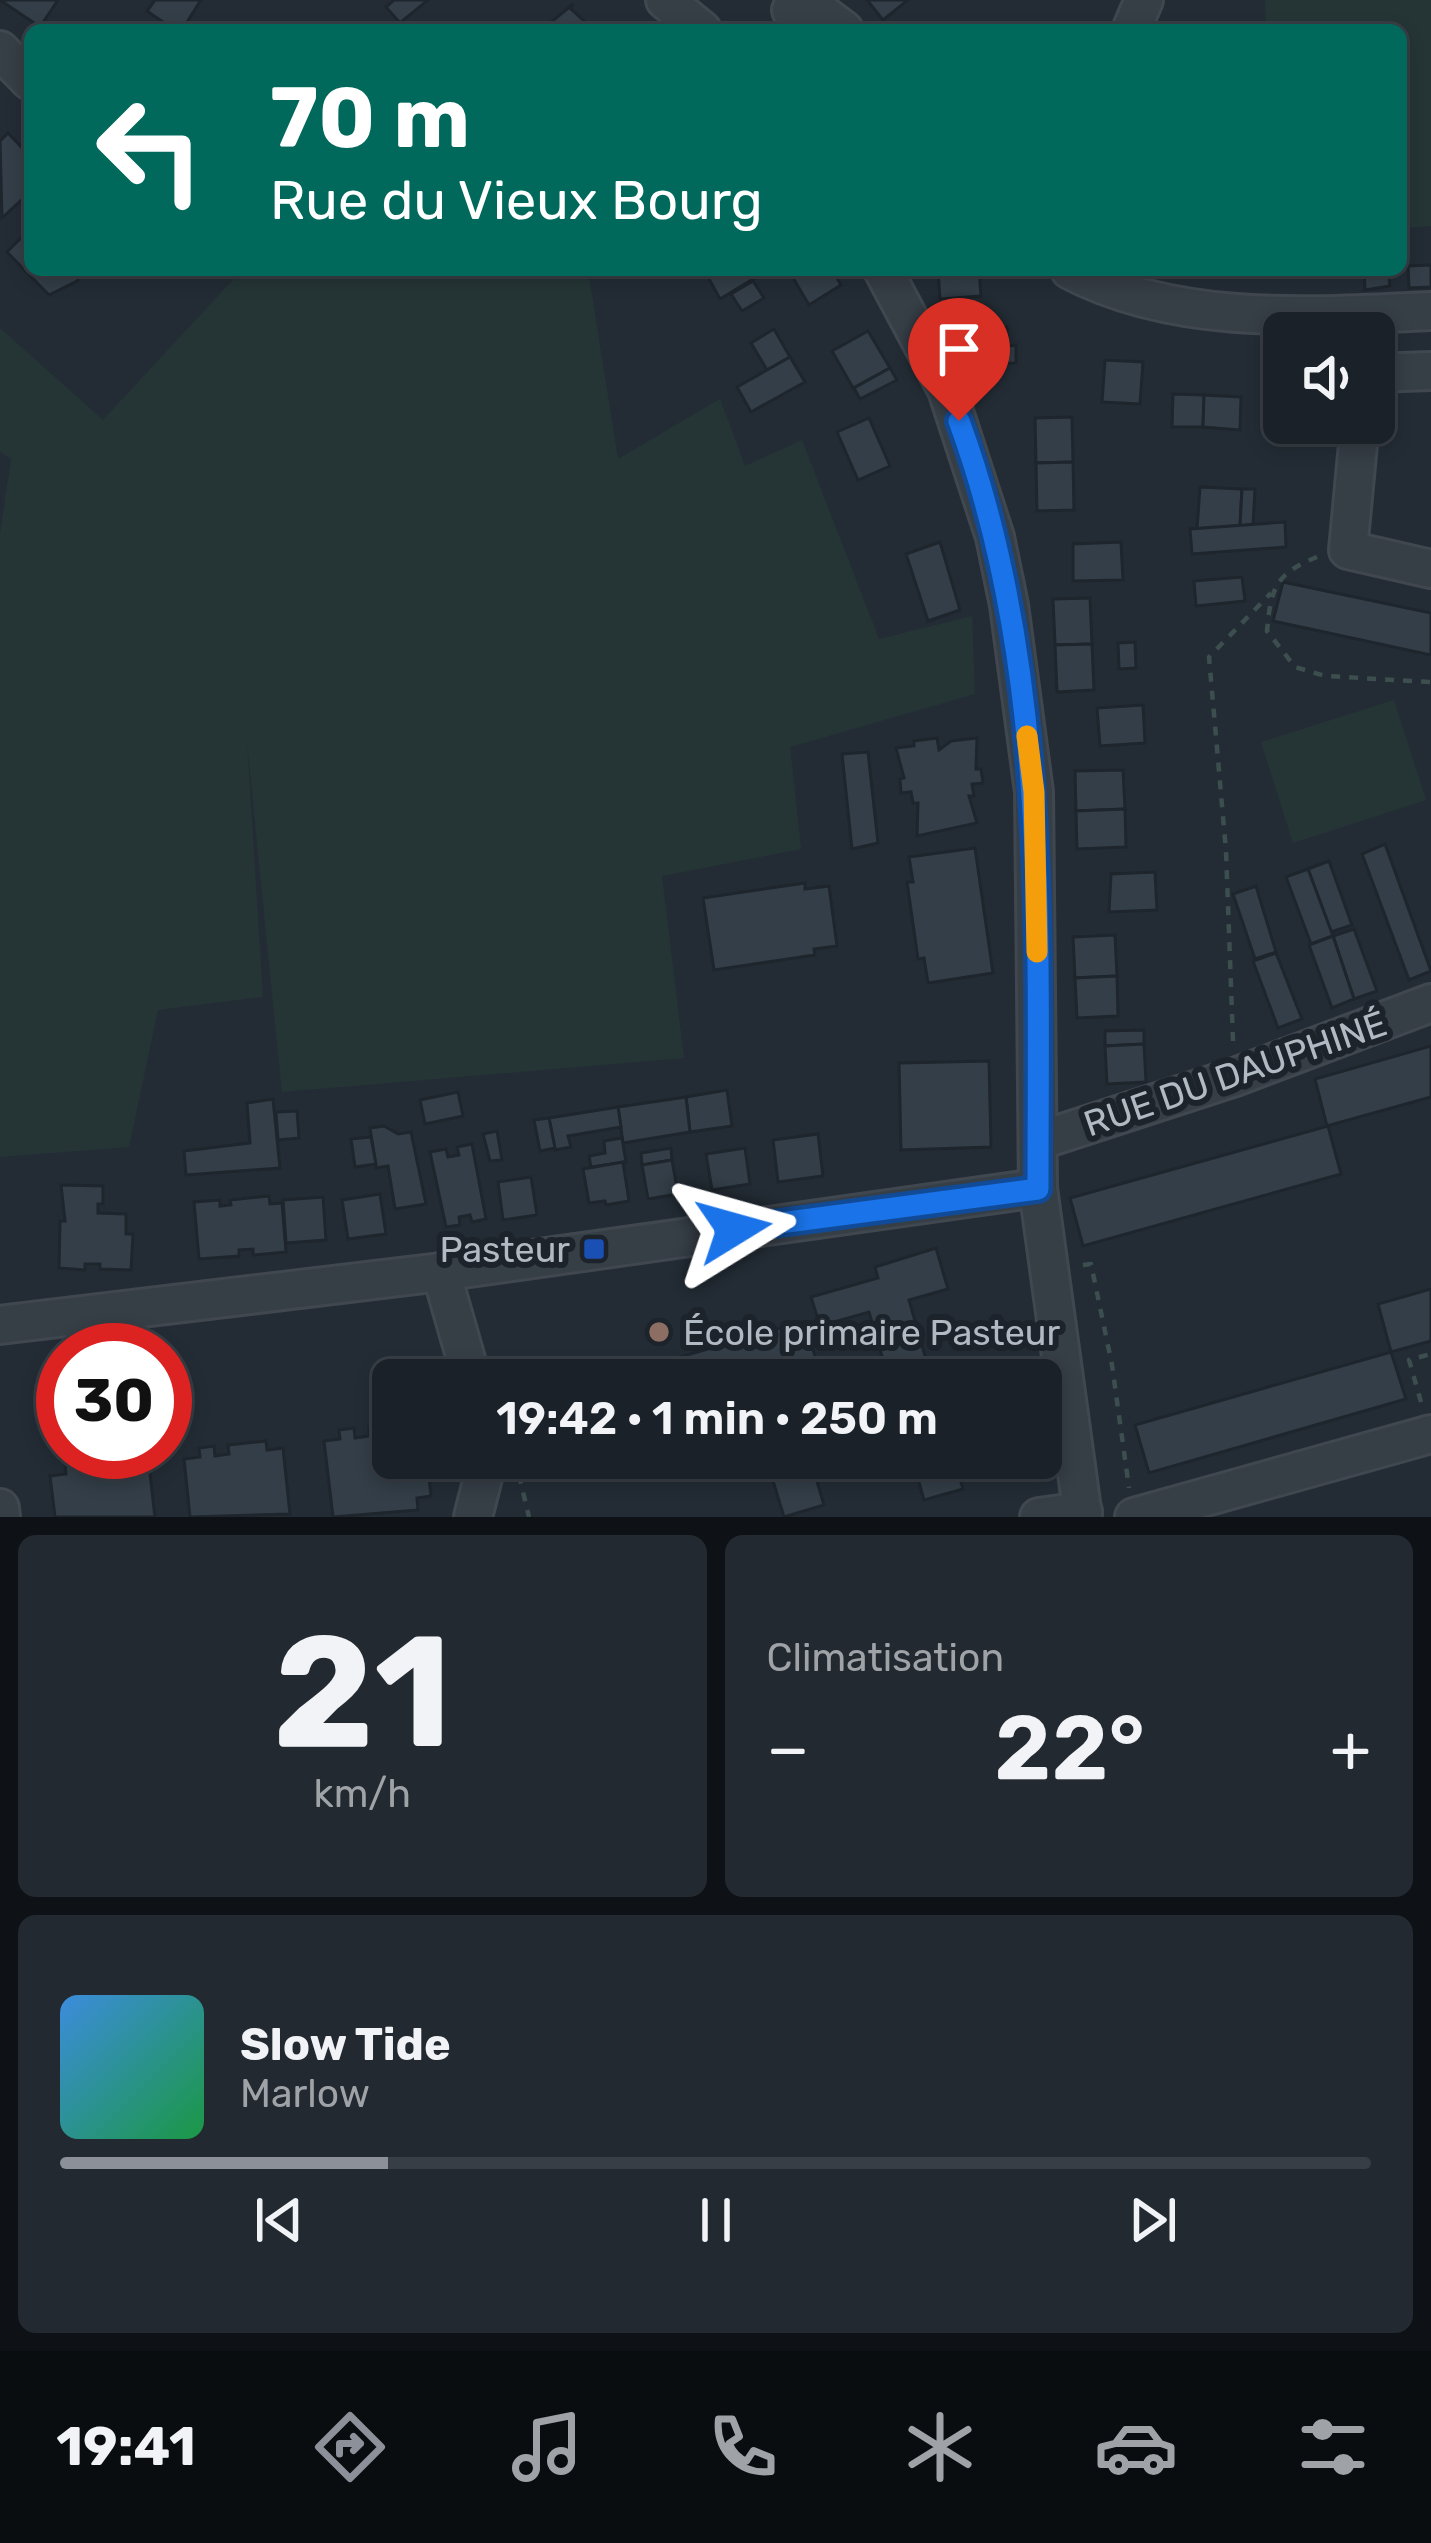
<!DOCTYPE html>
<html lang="fr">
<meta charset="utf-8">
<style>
body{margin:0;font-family:Rubik,sans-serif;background:#232930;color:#f1f3f6;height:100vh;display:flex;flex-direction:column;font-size:45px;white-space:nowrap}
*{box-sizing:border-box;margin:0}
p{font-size:39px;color:#9fa3a8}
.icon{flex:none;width:66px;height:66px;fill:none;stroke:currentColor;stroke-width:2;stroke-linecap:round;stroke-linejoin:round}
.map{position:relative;height:1517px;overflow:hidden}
.details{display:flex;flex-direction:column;gap:18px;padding:18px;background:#0e1216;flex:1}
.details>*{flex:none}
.hud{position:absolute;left:24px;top:24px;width:1383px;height:252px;border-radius:18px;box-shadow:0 6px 18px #0003,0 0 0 3px #383e45;background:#00695c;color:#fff;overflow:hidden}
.fabs{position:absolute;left:1263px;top:312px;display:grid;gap:24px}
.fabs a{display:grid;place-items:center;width:132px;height:132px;border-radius:18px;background:#1a2128;box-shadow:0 6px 18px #0003,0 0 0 3px #383e45;font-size:60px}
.speed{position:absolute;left:36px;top:1323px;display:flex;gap:24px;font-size:60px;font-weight:700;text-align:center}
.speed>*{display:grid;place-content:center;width:156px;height:156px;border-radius:50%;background:#1a2128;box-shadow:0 6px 18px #0003,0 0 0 3px #383e45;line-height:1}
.speed .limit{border:18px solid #d22;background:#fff;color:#111}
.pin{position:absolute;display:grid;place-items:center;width:102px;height:102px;color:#fff;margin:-123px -51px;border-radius:50% 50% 50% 0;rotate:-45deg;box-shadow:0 0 12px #0007}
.pin .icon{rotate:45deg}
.me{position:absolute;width:132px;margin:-66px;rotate:82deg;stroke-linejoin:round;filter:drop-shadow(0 0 9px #0008)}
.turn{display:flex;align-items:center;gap:42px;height:252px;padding:0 48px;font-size:54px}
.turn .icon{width:156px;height:156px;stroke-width:2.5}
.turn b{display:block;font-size:84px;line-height:102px}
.big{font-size:90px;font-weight:600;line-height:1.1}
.details .card{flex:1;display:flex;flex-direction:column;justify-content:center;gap:18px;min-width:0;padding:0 42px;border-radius:18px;background:#232930}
.details .dial{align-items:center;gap:0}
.dial b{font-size:156px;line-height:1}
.song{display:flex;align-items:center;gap:36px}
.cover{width:144px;height:144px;border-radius:18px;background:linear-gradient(135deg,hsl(210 70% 55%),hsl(140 70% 35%))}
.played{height:12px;border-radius:6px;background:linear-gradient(90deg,#8c9099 25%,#383e45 25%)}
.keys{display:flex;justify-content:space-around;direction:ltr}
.heat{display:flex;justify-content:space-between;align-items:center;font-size:66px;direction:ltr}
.details .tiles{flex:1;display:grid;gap:18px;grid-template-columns:1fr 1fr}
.card:last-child{grid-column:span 2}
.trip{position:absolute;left:372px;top:1359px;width:690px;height:120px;border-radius:18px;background:#1a2128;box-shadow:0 6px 18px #0003,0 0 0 3px #383e45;font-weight:600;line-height:120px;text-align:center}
.dock{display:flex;height:192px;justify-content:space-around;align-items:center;background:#0a0d10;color:#9fa3a8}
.dock .icon{width:84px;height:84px}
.dock .selected{color:#8c9099}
.dock b{font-size:54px;color:#f1f3f6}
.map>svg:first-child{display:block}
</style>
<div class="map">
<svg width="1431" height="1517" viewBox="0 0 1431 1517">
<rect width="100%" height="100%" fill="#232c35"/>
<g fill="#253536">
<path d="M 1265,0 L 1431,0 L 1431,226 L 1401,228 L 1401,30 L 1266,30 Z"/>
<path d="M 242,270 L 588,270 L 618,459 L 720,399 L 745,466 L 802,440 L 879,639 L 972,616 L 975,694 L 790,747 L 801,849 L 662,876 L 684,1058 L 282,1092 L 247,742 L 263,997 L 158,1010 L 129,1147 L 0,1157 L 0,534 L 11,459 L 0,452 L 0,328 L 103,420 Z"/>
<path d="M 1394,700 L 1426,800 L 1293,843 L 1261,742 Z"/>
</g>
<g fill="#333e48" stroke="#1e252c" stroke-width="3">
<path d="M 0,0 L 58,0 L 40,27 Z"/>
<path d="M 155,0 L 201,0 L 182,30 L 160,26 L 163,22 L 147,11 Z"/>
<path d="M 394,0 L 428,0 L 400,23 L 386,7 Z"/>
<path d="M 867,0 L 908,0 L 883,20 Z"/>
<path d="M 573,4 L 571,9 L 594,30 L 546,30 L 544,28 Z"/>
<path d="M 8,133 L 30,156 L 30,192 L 2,218 L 0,141 Z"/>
<path d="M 30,229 L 30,270 L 85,270 L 77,281 L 49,295 L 7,252 Z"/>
<path d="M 1431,265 L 1431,287 L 1409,288 L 1408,266 Z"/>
<path d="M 720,270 L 755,270 L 758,276 L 720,299 L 708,277 Z"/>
<path d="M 832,270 L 841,285 L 809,305 L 789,271 Z"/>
<path d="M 938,270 L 979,270 L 981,296 L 940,299 Z"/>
<path d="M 1364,270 L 1388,270 L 1390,286 L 1365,290 Z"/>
<path d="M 753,281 L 764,298 L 742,311 L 731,294 Z"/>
<path d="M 1007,327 L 1008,346 L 1016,345 L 1016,363 L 973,364 L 968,329 Z"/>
<path d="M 774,329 L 790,357 L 767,370 L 751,343 Z"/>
<path d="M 868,331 L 890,368 L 853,388 L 832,351 Z"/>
<path d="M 790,357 L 805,382 L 751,412 L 737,387 Z"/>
<path d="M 1105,360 L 1143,362 L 1140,404 L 1102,402 Z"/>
<path d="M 1273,366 L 1284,366 L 1284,423 L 1302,425 L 1267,422 Z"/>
<path d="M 890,368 L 897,380 L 860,399 L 854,388 Z"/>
<path d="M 1173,394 L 1204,395 L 1203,427 L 1172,427 Z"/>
<path d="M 1204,395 L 1241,397 L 1240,430 L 1203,427 Z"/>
<path d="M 1072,417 L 1073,462 L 1036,463 L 1035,418 Z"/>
<path d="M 869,418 L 890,466 L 858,480 L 837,432 Z"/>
<path d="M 1073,462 L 1074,510 L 1037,511 L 1036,463 Z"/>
<path d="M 1200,487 L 1242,489 L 1240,526 L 1197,529 Z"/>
<path d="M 1242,489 L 1255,489 L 1253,525 L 1240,526 Z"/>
<path d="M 1285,522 L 1286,547 L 1192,554 L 1190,529 Z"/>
<path d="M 940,542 L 960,610 L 928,621 L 906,554 Z"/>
<path d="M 1121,542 L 1123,580 L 1073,581 L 1073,544 Z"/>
<path d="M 1242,577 L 1245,601 L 1196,606 L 1194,581 Z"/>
<path d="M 1283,582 L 1431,613 L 1431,655 L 1273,621 Z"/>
<path d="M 1090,598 L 1092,644 L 1055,645 L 1053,599 Z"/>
<path d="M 1135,642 L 1136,668 L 1119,669 L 1118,643 Z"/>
<path d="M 1092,644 L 1094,690 L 1057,692 L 1055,645 Z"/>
<path d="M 1143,705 L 1145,743 L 1100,746 L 1097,708 Z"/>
<path d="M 937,738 L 939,750 L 951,741 L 977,738 L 976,769 L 981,769 L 983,783 L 972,784 L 974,796 L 969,796 L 977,823 L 917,836 L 918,803 L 913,803 L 911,792 L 901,793 L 900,779 L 904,778 L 896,748 L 914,746 L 914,741 Z"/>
<path d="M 868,752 L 878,843 L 852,849 L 842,754 Z"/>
<path d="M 1123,770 L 1125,809 L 1076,811 L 1075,771 Z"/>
<path d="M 1125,809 L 1126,847 L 1077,849 L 1076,811 Z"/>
<path d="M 1385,844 L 1431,971 L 1409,980 L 1362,854 Z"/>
<path d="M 975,848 L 993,973 L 928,983 L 924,958 L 918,959 L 907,882 L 913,882 L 909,857 Z"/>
<path d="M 1329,861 L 1352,925 L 1331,932 L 1308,869 Z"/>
<path d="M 1308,869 L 1333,936 L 1311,944 L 1286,877 Z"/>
<path d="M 1155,872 L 1157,910 L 1109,912 L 1111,874 Z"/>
<path d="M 805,883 L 805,889 L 829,886 L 837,946 L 814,949 L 815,955 L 714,970 L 703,898 Z"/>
<path d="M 1256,886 L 1276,952 L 1255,959 L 1233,894 Z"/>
<path d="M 1354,929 L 1377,991 L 1354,999 L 1333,936 Z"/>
<path d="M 1115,935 L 1117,976 L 1075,978 L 1073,937 Z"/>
<path d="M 1333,936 L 1354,999 L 1332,1008 L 1309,945 Z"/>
<path d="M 1276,953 L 1302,1019 L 1278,1028 L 1253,961 Z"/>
<path d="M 1117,976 L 1118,1016 L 1077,1018 L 1075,978 Z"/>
<path d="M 1144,1030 L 1144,1044 L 1105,1046 L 1105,1031 Z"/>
<path d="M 1144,1044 L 1146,1082 L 1107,1084 L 1105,1046 Z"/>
<path d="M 1431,1046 L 1431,1097 L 1327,1126 L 1315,1079 Z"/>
<path d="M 989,1061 L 991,1147 L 901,1150 L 899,1063 Z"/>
<path d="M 727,1090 L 732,1126 L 690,1132 L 686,1097 Z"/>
<path d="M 458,1092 L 463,1116 L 425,1124 L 420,1100 Z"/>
<path d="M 686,1097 L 690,1132 L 623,1143 L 618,1107 Z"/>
<path d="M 273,1099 L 280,1168 L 186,1175 L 184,1151 L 250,1143 L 247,1103 Z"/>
<path d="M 618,1107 L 621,1127 L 568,1136 L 571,1147 L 555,1150 L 549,1118 Z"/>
<path d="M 297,1111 L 299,1138 L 278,1140 L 276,1112 Z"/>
<path d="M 549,1118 L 555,1148 L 540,1151 L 534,1120 Z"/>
<path d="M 384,1126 L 398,1134 L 411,1132 L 426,1204 L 395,1209 L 388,1166 L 376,1168 L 370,1128 Z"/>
<path d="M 1328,1126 L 1341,1174 L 1083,1246 L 1070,1198 Z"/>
<path d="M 497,1131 L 502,1160 L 490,1161 L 483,1134 Z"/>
<path d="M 818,1134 L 823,1176 L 778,1182 L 773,1140 Z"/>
<path d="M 371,1137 L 376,1164 L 355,1167 L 351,1139 Z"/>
<path d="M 622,1138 L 626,1162 L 591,1167 L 589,1156 L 605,1153 L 604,1141 Z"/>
<path d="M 472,1144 L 486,1219 L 472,1222 L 470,1215 L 459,1217 L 460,1225 L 446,1227 L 430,1152 L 446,1149 L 448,1157 L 459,1155 L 457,1147 Z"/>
<path d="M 671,1148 L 672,1160 L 642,1165 L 641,1153 Z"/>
<path d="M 745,1148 L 750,1184 L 712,1190 L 706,1154 Z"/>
<path d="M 672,1160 L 678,1194 L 648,1199 L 642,1165 Z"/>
<path d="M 623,1162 L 629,1201 L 606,1205 L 605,1201 L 589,1203 L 583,1169 Z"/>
<path d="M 531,1177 L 537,1215 L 503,1220 L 498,1182 Z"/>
<path d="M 61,1185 L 103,1186 L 103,1204 L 98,1204 L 98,1213 L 126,1214 L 126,1234 L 133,1234 L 131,1270 L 100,1269 L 100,1264 L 85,1264 L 85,1270 L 59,1268 L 60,1221 L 65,1221 Z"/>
<path d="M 380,1194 L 386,1234 L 348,1239 L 342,1200 Z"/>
<path d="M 269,1196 L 270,1204 L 282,1203 L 286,1252 L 253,1255 L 253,1249 L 239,1250 L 239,1256 L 199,1259 L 194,1202 L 220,1200 L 220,1206 L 231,1205 L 230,1200 Z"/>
<path d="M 323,1197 L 326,1240 L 286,1243 L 283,1200 Z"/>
<path d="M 936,1248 L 948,1289 L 909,1300 L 932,1380 L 889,1380 L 869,1312 L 820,1326 L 811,1297 L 878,1278 L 875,1267 Z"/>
<path d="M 1431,1289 L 1431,1341 L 1391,1352 L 1378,1304 Z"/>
<path d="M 804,1321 L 816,1359 L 742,1380 L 601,1380 Z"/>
<path d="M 1391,1352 L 1406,1399 L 1149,1473 L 1135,1425 Z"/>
<path d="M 393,1424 L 393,1458 L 427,1458 L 431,1496 L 417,1498 L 418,1510 L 333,1517 L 324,1441 L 340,1439 L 339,1430 L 354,1428 L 355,1438 L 369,1436 L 369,1427 Z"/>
<path d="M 266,1441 L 267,1450 L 283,1448 L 290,1514 L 190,1517 L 184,1459 L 200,1457 L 199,1448 L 214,1446 L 215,1456 L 229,1454 L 228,1445 Z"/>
<path d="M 132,1458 L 133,1467 L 149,1465 L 155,1517 L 55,1517 L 50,1476 L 66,1474 L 65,1465 L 80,1463 L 81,1473 L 96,1471 L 94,1462 Z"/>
<path d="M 766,1458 L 810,1458 L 824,1505 L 784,1517 Z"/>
<path d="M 912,1458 L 954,1458 L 963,1489 L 924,1500 Z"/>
</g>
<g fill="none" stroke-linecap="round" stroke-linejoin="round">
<defs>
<g id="minor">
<path d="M 665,0 L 702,30"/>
<path d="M 791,10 L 820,12 L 844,30"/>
<path d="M 1131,30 L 1144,0"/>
<path d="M 0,50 L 30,81"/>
<path d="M 883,270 L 947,390 L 995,537 L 1009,605 L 1034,792 L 1038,1188 L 1083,1517"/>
<path d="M 1070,270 C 1178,327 1313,316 1431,311"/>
<path d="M 1374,373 L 1431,371"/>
<path d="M 1360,423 L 1348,550 L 1431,569"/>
<path d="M 1038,1141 L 1235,1077 L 1431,1003"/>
<path d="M 441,1272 L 472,1380"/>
<path d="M 0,1325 L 441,1272 L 1038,1188"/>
<path d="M 0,1508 L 1,1517"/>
<path d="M 473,1517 L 488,1458"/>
<path d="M 1039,1517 L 1083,1511"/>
<path d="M 1134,1517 L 1431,1434"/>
</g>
</defs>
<use href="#minor" stroke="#40474f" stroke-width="42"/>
<g stroke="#3d4e4e" stroke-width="4.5" stroke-dasharray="9 9" stroke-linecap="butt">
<path d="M 1317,557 C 1275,574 1271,588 1267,631 L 1295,667 L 1325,676 L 1431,682"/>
<path d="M 1233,1041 L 1226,851 L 1209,657 L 1271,593"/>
<path d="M 1083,1265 L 1091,1264 L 1112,1365 L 1129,1488"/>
<path d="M 1421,1402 L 1409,1360 L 1431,1354"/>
<path d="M 519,1475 L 529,1517"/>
</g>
<use href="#minor" stroke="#363e46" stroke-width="36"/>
</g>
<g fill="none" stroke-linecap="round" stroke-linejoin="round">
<defs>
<path id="route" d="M 734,1229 L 1038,1189 C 1038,931 1049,666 959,421"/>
</defs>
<use href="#route" stroke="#114b97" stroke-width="30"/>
<use href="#route" stroke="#1a73e8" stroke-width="21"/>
<path stroke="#f59e0b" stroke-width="21" d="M 1027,736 L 1034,792 L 1037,952"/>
</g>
<rect fill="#1a4fb4" stroke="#1c232a" stroke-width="4.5" x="582" y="1237" width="24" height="24" rx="6"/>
<circle fill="#8d6e63" stroke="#1c232a" stroke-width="4.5" cx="659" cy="1332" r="12"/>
<g text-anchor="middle" stroke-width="12" stroke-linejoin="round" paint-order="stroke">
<g font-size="36" fill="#b1b9c2" stroke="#1c232a">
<text transform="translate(1235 1073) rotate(-19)" y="13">RUE DU DAUPHINÉ</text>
</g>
<g font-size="36" fill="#b1b9c2" stroke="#1c232a" text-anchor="end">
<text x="570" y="1262">Pasteur</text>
<text x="683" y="1345" text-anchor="start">École primaire Pasteur</text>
</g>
</g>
</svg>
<div class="fabs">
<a><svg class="icon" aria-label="sound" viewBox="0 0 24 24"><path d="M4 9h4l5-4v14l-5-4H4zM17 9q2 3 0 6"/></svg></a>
</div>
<div class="speed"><div class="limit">30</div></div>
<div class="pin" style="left:959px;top:421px;background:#d93025"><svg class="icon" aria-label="arrive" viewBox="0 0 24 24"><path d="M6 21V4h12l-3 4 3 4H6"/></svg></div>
<svg class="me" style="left:734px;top:1229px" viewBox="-20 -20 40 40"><path d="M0-17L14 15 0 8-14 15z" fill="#1a73e8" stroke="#fff" stroke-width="4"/></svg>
<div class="trip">19:42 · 1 min · 250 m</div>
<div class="hud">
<div class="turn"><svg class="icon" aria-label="left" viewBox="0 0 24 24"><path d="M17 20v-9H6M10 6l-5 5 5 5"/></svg><div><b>70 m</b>Rue du Vieux Bourg</div></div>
</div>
</div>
<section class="details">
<div class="tiles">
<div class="card dial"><b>21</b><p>km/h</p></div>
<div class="card"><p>Climatisation</p>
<div class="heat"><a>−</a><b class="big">22°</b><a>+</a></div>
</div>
<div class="card">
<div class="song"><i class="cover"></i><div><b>Slow Tide</b><p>Marlow</p></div></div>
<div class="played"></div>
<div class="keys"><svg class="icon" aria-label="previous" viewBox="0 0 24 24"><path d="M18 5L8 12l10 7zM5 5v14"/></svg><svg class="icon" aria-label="pause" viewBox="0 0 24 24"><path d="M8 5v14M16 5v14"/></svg><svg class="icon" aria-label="next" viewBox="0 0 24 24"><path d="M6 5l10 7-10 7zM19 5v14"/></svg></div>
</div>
</div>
</section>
<nav class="dock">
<b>19:41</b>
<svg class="icon selected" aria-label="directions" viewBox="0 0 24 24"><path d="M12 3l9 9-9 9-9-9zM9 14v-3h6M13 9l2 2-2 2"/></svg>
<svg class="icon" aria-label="music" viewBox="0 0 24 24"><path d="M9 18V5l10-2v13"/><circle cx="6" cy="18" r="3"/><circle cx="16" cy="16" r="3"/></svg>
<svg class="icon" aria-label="phone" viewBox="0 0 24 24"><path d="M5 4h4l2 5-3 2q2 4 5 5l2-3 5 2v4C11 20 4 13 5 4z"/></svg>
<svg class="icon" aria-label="climate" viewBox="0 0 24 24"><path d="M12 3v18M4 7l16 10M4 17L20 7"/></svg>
<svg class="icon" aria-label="car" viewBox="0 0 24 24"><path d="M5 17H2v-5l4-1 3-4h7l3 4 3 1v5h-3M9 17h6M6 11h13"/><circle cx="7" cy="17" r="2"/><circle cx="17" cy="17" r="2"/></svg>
<svg class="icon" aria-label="filters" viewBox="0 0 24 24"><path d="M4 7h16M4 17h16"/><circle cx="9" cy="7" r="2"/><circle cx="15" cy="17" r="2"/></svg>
</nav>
